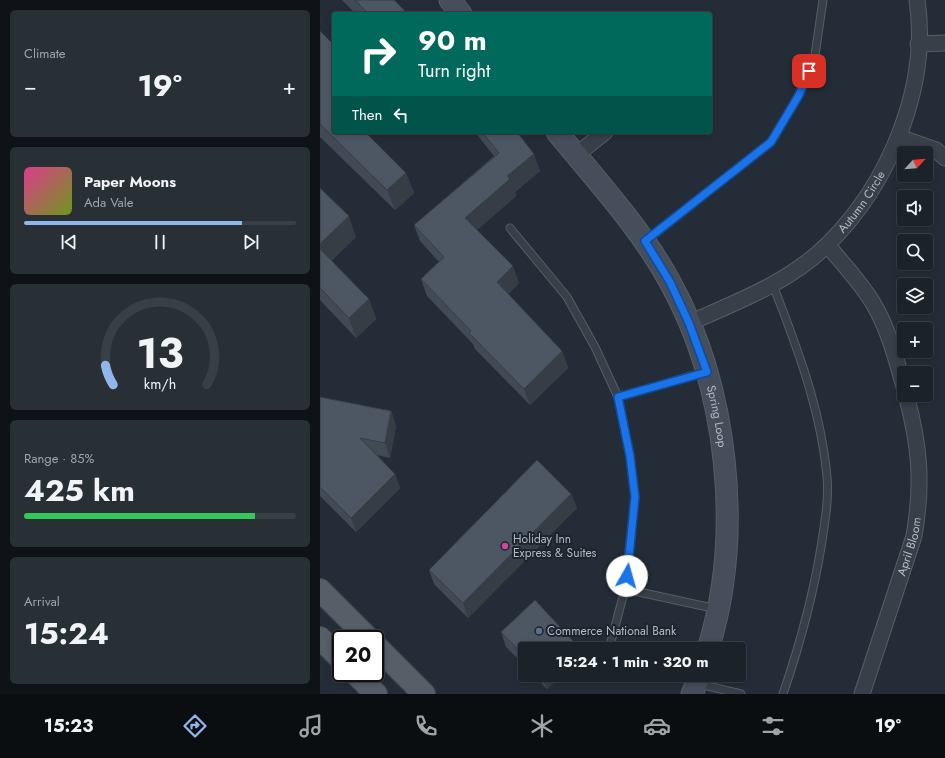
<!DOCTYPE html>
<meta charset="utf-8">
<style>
body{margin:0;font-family:Jost,sans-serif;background:#282f35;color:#f1f3f6;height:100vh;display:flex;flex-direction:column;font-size:15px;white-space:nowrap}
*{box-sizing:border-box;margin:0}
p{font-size:13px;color:#a0a4a8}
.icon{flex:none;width:22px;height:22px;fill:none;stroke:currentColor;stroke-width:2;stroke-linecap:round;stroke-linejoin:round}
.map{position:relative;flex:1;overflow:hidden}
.details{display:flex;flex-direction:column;gap:10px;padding:10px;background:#0f1317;width:320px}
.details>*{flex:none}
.banner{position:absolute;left:12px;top:12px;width:380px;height:122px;border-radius:4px;box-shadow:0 2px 6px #0003,0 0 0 1px #393f46;background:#00695c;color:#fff;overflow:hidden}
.needle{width:26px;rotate:64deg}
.tools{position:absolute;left:577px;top:146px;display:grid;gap:8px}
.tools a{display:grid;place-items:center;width:36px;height:36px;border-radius:4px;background:#1b2229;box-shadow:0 2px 6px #0003,0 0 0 1px #393f46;font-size:20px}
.speed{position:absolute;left:12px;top:630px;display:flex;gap:8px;font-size:20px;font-weight:700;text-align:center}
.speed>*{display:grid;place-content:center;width:52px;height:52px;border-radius:50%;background:#1b2229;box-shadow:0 2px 6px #0003,0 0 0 1px #393f46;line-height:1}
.speed .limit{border:2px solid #111;border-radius:6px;background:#fff;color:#111}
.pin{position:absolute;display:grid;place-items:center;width:34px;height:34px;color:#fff;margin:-17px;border-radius:8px;box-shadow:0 2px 6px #0006}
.me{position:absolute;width:44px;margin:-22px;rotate:7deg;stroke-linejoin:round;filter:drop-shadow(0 0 3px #0008)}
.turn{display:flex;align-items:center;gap:14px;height:84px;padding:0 20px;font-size:18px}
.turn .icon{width:52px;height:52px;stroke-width:2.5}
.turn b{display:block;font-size:28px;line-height:34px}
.then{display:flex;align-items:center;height:38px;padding:0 20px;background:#0003;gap:8px;font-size:15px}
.big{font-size:30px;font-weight:700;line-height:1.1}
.details .card{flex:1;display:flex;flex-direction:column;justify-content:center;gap:6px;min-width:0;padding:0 14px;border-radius:6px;background:#282f35}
.details .dial{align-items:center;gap:0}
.dial svg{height:104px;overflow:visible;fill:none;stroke:#393f46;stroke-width:7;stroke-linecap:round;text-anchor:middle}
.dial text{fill:#f1f3f6;stroke:none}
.song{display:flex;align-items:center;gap:12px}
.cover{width:48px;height:48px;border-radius:6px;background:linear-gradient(135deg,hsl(330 70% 55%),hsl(80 70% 35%))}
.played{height:4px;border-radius:2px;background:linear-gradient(90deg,#91b6eb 80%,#393f46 80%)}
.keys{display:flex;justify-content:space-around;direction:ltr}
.heat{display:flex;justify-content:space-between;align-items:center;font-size:22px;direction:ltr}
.charge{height:6px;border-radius:3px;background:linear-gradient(90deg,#34c759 85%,#393f46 0)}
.trip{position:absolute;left:198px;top:642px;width:228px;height:40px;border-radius:4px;background:#1b2229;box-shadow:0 2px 6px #0003,0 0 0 1px #393f46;font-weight:700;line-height:40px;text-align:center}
.dock{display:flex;height:64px;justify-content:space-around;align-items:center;background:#0b0e10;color:#a0a4a8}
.dock .icon{width:28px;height:28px}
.dock .current{color:#91b6eb}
.dock b{font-size:18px;color:#f1f3f6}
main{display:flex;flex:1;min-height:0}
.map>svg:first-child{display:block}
</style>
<main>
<section class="details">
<div class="card"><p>Climate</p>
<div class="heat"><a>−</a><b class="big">19°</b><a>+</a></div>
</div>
<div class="card">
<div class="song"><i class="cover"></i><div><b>Paper Moons</b><p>Ada Vale</p></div></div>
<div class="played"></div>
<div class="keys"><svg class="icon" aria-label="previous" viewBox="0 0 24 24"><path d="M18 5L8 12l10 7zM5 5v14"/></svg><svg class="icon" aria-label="pause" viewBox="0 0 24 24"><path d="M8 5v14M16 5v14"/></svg><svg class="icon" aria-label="next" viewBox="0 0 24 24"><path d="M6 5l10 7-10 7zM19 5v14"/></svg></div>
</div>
<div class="card dial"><svg viewBox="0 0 100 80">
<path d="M14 69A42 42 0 1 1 86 69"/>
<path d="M14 69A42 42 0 0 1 8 54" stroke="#91b6eb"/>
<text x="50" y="56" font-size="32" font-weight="700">13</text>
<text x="50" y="72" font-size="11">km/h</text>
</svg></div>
<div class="card"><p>Range · 85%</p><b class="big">425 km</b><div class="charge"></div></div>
<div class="card"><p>Arrival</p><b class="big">15:24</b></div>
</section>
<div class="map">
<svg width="625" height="694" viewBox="0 0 625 694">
<rect width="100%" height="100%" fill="#242d37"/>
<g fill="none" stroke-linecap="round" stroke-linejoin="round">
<defs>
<g id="lane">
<path d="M 190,228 L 247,297 L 275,347 L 298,397 L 310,456 L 315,497 L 305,589 L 289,649"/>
<path d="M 327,240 L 451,142 L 479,95 L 495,55 L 503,0"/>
<path d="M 453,285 C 477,347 501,410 507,477 C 509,498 505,521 502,541 C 494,593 480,644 463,694"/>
<path d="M 298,397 L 385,372"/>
<path d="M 305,589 L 397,609"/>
<path d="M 379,684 L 421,694"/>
</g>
<g id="street">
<path d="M 598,44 L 625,43"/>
<path d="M 579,137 L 616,150 L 625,158"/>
<path d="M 256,155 L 285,132"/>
<path d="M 507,245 C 523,263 540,282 553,303 C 568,328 576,358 584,387"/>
<path id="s1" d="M 369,323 C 417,302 470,282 508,244 C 569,184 610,86 597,0"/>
<path id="s2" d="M 542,694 L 594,536 C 603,484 600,446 586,395"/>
</g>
<g id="secondary">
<path d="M 130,0 L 141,14"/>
<path id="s3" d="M 237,132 C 276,180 320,227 350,282 C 408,387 424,534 388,649"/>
<path d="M 372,694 L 380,675"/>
</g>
<g id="primary">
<path d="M 0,590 L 49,639"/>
<path d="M 0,638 L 21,659"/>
<path d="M 55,645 L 104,694"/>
<path d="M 35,673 L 56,694"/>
</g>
</defs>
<use href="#lane" stroke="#565d66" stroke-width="9"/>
<use href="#street" stroke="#565d66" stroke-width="17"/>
<use href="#secondary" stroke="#565d66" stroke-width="23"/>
<use href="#primary" stroke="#414851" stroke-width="24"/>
<use href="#lane" stroke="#383f48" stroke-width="7"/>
<use href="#street" stroke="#383f48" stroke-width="15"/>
<use href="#secondary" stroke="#464e5b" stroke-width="21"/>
<use href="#primary" stroke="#565e68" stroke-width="22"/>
</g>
<g fill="#424b55">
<path d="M 22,0 L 74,0 L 88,14 L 36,14 Z"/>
<path d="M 0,31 L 14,132 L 86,173 L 94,193 L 75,210 L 0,137 Z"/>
<path d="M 155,132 L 197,132 L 220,171 L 195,192 L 196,196 L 157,230 L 199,283 L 188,294 L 242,351 L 248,368 L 210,405 L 155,349 L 153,344 L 107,296 L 101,279 L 119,262 L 100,241 L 94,225 L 174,156 Z"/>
<path d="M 0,188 L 36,237 L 11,261 L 49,299 L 56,319 L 36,338 L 0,300 Z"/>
<path d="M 0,397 L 71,411 L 76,426 L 70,458 L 57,455 L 75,474 L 80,488 L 36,532 L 0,496 Z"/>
<path d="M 251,494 L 257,508 L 148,618 L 114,584 L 109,570 Z"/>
<path d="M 181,632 L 205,649 L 205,666 L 186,647 Z"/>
<path d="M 213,675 L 242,675 L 227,689 Z"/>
</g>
<g fill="#363d45">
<path d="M 214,154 L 220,171 L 195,192 L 196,196 L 151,235 L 145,218 L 187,176 Z"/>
<path d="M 86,173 L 94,193 L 75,210 L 67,190 Z"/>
<path d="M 29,216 L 36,237 L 5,267 L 0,253 L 0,244 Z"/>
<path d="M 193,266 L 199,283 L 183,299 L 177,282 Z"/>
<path d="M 49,299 L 56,319 L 36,338 L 29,318 Z"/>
<path d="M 242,351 L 248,368 L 210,405 L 204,389 Z"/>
<path d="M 71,411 L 76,426 L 70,458 L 65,443 Z"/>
<path d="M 75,474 L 80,488 L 36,532 L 31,518 Z"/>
<path d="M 251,494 L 257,508 L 148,618 L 143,603 Z"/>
<path d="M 255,643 L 258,649 L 249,649 Z"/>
<path d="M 222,675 L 242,675 L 227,689 Z"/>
</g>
<g fill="#4d5763" stroke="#363d45">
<path d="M 35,0 L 74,0 L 88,14 L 49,14 Z"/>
<path d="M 0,31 L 14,45 L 14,132 L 45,132 L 86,173 L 67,190 L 0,124 Z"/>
<path d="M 162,132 L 197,132 L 214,154 L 187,176 L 190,179 L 145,218 L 193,266 L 177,282 L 242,351 L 204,389 L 149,333 L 151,331 L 101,279 L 124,257 L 94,225 L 179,153 Z"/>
<path d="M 0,188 L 29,216 L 0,244 Z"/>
<path d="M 0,249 L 49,299 L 29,318 L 0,288 Z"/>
<path d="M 0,397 L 71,411 L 65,443 L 40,438 L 75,474 L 31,518 L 0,487 Z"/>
<path d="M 217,460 L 251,494 L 143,603 L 109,570 Z"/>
<path d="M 215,600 L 255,643 L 249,649 L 205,649 L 205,657 L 181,632 Z"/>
</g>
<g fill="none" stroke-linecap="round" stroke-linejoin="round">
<defs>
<path id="route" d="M 307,576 L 315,497 L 310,456 L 298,397 L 387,372 L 369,323 L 350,282 L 325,241 L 451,142 L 479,95 L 489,71"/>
</defs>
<use href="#route" stroke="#114b97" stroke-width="10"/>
<use href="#route" stroke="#1a73e8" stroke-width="7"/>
</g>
<circle fill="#d1479c" stroke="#1d242d" stroke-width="1.5" cx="185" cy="546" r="4"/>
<circle fill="#5c6f8a" stroke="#1d242d" stroke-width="1.5" cx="219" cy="631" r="4"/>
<g text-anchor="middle" stroke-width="4" stroke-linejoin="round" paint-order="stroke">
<g font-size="12" fill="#b3bac4" stroke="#1d242d">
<text dy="4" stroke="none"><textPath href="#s1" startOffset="215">Autumn Circle</textPath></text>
<text dy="4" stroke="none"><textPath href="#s3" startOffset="331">Spring Loop</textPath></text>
<text dy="4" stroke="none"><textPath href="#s2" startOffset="155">April Bloom</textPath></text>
</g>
<g font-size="12" fill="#b3bac4" stroke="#1d242d" text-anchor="start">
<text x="193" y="543">Holiday Inn<tspan x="193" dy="14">Express &amp; Suites</tspan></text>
<text x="227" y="635">Commerce National Bank</text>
</g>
</g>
</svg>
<div class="tools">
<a><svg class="needle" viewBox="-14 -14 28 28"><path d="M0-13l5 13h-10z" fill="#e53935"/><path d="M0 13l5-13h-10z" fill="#a0a4a8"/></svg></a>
<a><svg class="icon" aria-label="sound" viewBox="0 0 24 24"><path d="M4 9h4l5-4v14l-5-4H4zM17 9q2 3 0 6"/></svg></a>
<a><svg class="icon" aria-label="search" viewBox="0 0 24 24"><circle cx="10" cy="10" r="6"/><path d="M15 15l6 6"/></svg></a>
<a><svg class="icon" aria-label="layers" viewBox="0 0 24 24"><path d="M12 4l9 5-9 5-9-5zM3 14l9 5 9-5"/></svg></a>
<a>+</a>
<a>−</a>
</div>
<div class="speed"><div class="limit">20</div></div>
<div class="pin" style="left:489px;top:71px;background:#d93025"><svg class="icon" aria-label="arrive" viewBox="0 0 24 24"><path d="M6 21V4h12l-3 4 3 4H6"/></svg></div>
<svg class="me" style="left:307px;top:576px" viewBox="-20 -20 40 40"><circle r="19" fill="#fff"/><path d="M0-13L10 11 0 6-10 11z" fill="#1a73e8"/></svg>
<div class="trip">15:24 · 1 min · 320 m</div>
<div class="banner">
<div class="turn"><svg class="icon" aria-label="right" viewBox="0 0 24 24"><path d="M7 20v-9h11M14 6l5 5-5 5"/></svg><div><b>90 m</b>Turn right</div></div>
<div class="then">Then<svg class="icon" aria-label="left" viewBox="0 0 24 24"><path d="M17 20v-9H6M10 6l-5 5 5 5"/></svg></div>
</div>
</div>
</main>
<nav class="dock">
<b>15:23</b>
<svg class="icon current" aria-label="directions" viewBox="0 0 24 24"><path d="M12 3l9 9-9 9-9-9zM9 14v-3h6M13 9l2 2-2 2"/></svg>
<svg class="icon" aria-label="music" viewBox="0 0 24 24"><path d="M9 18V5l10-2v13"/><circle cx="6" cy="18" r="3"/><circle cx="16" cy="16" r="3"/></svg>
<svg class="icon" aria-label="phone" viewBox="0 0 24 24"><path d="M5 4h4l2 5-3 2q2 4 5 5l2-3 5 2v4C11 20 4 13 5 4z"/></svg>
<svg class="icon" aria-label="climate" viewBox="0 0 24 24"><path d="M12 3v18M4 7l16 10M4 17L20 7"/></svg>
<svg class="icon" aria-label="car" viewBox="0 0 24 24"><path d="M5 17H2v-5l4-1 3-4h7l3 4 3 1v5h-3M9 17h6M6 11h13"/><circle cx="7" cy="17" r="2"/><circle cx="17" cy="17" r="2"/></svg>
<svg class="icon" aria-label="filters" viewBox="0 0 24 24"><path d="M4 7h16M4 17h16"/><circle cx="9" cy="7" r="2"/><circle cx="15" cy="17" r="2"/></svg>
<b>19°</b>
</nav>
